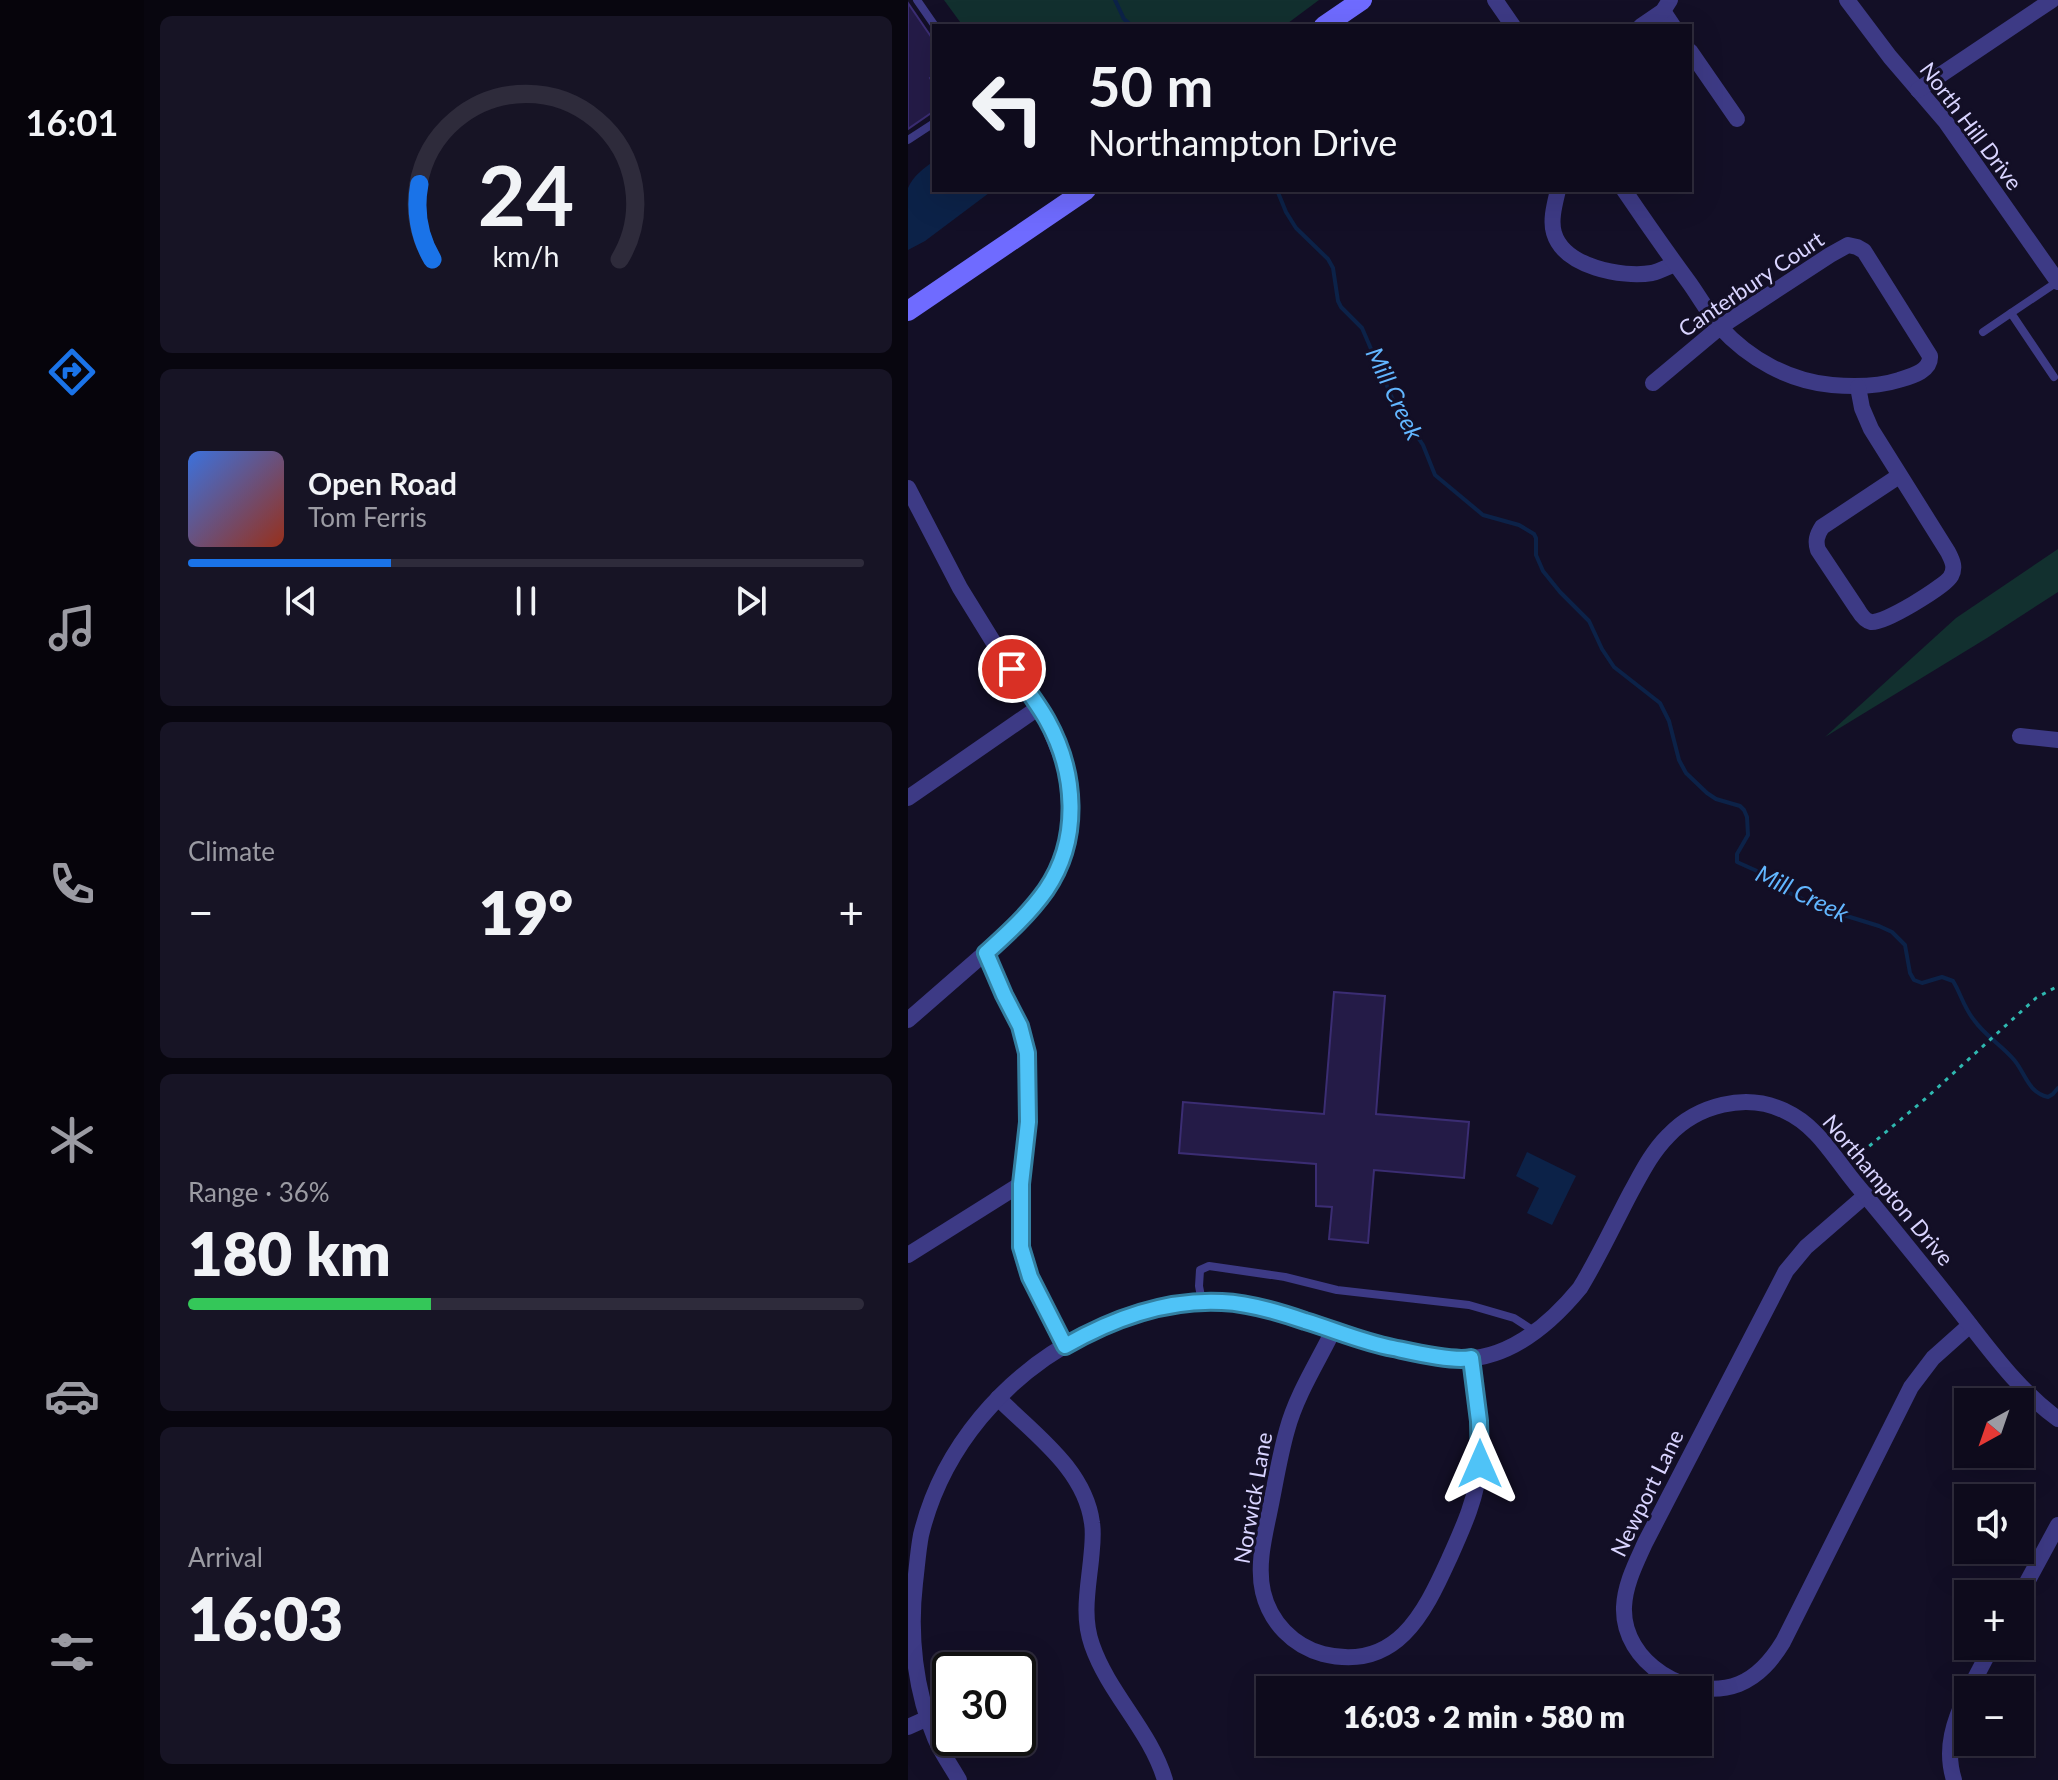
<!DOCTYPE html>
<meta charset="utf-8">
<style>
body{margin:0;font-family:Lato,sans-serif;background:#171425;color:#f1f3f6;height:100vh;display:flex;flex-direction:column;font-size:30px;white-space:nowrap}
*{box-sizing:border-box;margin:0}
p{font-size:26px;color:#9b9ba3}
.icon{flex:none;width:44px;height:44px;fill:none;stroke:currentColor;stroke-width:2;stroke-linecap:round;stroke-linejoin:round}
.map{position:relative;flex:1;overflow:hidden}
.drawer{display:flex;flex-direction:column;gap:16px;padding:16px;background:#08060f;width:764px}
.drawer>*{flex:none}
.top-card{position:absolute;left:24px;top:24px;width:760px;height:168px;border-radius:0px;box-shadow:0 8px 32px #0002,0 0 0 2px #2e2b3b;background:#0e0b1c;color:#f1f3f6;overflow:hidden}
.needle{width:52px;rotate:220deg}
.fabs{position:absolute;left:1046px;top:1388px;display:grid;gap:16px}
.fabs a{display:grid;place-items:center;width:80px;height:80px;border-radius:0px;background:#0e0b1c;box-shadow:0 8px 32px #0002,0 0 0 2px #2e2b3b;font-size:40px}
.speed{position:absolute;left:24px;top:1652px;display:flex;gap:16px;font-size:40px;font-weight:700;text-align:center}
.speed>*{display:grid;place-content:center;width:104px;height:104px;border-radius:50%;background:#0e0b1c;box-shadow:0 8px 32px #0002,0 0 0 2px #2e2b3b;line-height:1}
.speed .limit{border:4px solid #111;border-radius:12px;background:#fff;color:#111}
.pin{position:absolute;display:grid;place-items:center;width:68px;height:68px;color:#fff;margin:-34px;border:4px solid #fff;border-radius:50%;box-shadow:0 2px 8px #0007}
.me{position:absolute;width:88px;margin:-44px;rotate:0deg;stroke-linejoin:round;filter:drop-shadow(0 0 6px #0008)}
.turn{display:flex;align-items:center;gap:28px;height:168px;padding:0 24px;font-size:36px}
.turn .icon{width:104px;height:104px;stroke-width:2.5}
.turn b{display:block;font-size:56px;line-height:68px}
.big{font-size:60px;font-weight:800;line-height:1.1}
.drawer .widget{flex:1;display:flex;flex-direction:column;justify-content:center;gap:12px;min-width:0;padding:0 28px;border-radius:12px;background:#171425}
.drawer .dial{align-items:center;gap:0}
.dial svg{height:208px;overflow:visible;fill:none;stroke:#2e2b3b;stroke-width:7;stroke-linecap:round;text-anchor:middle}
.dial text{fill:#f1f3f6;stroke:none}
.song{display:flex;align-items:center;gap:24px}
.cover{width:96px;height:96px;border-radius:12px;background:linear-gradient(135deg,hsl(220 70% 55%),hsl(10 70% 35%))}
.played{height:8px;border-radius:4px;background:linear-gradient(90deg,#1a73e8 30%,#2e2b3b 30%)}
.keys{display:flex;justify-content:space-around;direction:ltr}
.heat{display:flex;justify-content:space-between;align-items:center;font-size:44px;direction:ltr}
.charge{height:12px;border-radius:6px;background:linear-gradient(90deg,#34c759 36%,#2e2b3b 0)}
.trip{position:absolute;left:348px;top:1676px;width:456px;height:80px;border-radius:0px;background:#0e0b1c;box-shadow:0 8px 32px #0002,0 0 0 2px #2e2b3b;font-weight:800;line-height:80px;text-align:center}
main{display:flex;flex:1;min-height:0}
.tab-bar{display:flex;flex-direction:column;width:144px;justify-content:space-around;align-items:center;background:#06040b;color:#9b9ba3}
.tab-bar .icon{width:56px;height:56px}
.tab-bar .selected{color:#1a73e8}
.tab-bar b{font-size:36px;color:#f1f3f6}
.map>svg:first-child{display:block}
</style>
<main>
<nav class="tab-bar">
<b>16:01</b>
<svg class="icon selected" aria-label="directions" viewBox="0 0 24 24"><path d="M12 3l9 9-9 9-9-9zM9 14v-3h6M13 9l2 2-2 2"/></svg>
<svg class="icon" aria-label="music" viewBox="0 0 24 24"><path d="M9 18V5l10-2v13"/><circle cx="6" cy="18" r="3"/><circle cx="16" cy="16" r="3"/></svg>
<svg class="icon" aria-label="phone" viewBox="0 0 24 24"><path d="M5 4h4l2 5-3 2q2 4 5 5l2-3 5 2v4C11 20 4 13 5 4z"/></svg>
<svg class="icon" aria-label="climate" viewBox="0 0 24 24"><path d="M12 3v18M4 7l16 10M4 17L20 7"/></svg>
<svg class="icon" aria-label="car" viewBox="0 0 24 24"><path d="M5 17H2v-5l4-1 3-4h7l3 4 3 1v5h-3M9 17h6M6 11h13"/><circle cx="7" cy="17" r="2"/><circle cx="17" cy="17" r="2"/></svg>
<svg class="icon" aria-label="filters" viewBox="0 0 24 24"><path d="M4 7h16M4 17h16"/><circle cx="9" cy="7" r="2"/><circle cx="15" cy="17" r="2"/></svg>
</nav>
<section class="drawer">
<div class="widget dial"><svg viewBox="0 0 100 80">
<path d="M14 69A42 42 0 1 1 86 69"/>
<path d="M14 69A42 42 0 0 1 9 40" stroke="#1a73e8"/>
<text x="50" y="56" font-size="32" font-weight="700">24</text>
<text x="50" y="72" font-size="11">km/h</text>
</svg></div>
<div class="widget">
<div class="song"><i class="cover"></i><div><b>Open Road</b><p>Tom Ferris</p></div></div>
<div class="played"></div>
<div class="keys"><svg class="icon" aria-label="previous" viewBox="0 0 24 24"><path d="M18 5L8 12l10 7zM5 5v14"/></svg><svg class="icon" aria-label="pause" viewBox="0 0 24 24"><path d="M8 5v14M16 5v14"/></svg><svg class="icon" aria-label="next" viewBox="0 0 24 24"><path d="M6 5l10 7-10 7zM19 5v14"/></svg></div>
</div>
<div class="widget"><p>Climate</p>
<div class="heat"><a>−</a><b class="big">19°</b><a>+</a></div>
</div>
<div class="widget"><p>Range · 36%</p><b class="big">180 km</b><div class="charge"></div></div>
<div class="widget"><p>Arrival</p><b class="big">16:03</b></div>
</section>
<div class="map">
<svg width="1150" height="1780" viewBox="0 0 1150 1780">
<rect width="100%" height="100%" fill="#130f26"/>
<g fill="#12302f">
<path d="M 36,0 L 411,0 L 376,26 L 55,26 Z"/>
<path d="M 1150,549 L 1150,592 L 1079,638 L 917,737 L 1048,618 Z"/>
</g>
<g fill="#0c2248">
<path d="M 26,161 L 26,190 L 85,190 L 17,241 L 0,250 L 0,188 C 5,176 16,168 26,161 Z"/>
<path d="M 619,1152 L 668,1176 L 644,1225 L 619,1213 L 631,1188 L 608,1176 Z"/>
</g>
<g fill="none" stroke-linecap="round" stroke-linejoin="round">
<g stroke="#0c2248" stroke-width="4">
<path d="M 207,0 L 216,19 L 224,26"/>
<path d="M 369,190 L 378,212 L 388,228 L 420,259 L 425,268 L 430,301 L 433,307 L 454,328 L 485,400 L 515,445 L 527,475 L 575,515 L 611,525 L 626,534 L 628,538 L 628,555 L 635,571 L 652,592 L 681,621 L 694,649 L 706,667 L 752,703 L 761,721 L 771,760 L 778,773 L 799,793 L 808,799 L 832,806 L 836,810 L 839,817 L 840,835 L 829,854 L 829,862 L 849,871 L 875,890 L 916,909 L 971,926 L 984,932 L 997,945 L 1002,973 L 1006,980 L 1014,983 L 1034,977 L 1045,981 C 1053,994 1056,1008 1066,1020 C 1077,1036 1095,1046 1107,1061 C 1118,1075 1120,1092 1140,1097 L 1145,1094 L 1150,1088"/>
</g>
</g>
<g fill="#241b47" stroke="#3b2d73" stroke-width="2">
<path d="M 0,3 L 26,41 L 26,75 L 22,78 L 26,84 L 26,111 L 0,129 Z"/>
<path d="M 426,992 L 477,996 L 468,1114 L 561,1122 L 556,1178 L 466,1170 L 460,1243 L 421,1239 L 424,1207 L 408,1206 L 408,1164 L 271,1153 L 275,1102 L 416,1114 Z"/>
</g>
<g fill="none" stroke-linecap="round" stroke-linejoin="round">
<path stroke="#2fb8b0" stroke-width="3" stroke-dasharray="4 6" stroke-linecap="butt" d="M 946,1159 L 1017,1099 L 1128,998 L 1150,986"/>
<g stroke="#3d3a85" stroke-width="8">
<path d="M 9,0 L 27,26"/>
<path d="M 0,140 L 26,123"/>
<path d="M 1075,332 L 1103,313"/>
<path d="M 1146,377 L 1103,313 L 1149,282"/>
<path d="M 294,1302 L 291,1286 L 292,1270 L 301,1266 L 377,1277 L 429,1290 L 561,1305 L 606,1318 L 626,1331"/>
</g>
<g stroke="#3d3a85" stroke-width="16">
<path d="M 587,0 L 605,26"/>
<path d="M 939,0 L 982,57 L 1037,121 L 1150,282"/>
<path d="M 755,11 L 765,26"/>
<path d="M 733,26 L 755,11 L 762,0"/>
<path d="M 782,51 L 829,119"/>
<path d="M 1010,90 L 1144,0"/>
<path d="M 650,190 C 647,203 642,220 646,233 C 656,267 714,278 744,273 C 752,271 759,267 767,264"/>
<path d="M 716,190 C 737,221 758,251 780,281 C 791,296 800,313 812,327 C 841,359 881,381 924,385 C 947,387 969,387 991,380 C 1004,376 1023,371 1022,356 L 956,251 L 949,247 L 940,245 L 922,255 L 812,327 L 745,383"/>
<path d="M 950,387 L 954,408 L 963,429 L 1040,552 C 1044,560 1048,567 1043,576 C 1038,586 974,625 963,622 C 957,621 953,615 950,610 L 910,550 C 907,541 909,535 914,527 L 991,476"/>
<path d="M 0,488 L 52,588 L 89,648 L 138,719 L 159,771 L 163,811 L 162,830 L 157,850 L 140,887 L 128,903 L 101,932 L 0,1020"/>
<path d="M 1112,736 L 1150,740"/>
<path d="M 0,798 L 130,708"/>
<path d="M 78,953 L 96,995 L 112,1026 L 119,1053 L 120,1122 L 113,1184 L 113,1247 L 122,1277 L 157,1346"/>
<path d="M 958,1195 L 898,1247 L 878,1271 L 737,1543 C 728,1563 717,1584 716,1607 C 714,1663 781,1703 831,1684 C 851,1676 864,1660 875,1642 L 1003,1387 L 1025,1358 L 1062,1325"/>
<path d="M 0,1255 L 113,1184"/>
<path d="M 425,1331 C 409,1363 388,1396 379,1430 C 371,1458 367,1486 361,1514 C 356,1538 349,1566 355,1592 C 362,1622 385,1646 415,1654 C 488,1672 516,1614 541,1559 C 555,1528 570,1495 572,1461 C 574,1427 567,1392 563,1358"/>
<path d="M 90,1398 C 126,1434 177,1469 184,1523 C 186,1535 184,1548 183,1560 C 180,1589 174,1617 184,1645 C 201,1694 242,1730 257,1780"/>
<path d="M 1112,1595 L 1150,1525"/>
<path d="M 1061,1690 L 1084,1646"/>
<path d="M 0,1727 L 20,1718"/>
<path d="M 51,1780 C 43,1766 33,1752 27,1738 C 7,1690 1,1635 7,1583 C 9,1567 10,1551 13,1535 C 34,1448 97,1375 176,1335 C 214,1317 255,1303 298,1302 C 333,1301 372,1311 404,1323 C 423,1330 442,1338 461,1343 C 481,1348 501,1350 521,1354 C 533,1356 544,1360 557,1359 C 604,1357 644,1322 672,1288 C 691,1257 706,1224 723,1192 C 734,1172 744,1152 760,1136 C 789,1105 838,1092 877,1111 C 910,1126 926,1158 948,1184 C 983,1226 1018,1269 1052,1312 C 1082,1350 1110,1390 1150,1419"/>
<path d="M 1046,1780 C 1036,1748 1046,1721 1060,1691"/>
</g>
<g stroke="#6f6bff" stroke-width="20">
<path d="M 416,26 L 454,0"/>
<path d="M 0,311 L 178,190"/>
</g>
</g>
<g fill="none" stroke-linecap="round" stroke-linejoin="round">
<defs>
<path id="route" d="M 104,669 C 116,686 129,702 139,720 C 168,772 173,839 138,890 C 121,914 100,933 78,953 L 96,995 L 112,1026 L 119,1053 L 120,1122 L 113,1184 L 113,1247 L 122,1277 L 157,1346 C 204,1319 258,1299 314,1302 C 341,1303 371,1312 397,1321 C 427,1330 454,1342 485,1348 C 504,1352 545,1362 563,1358 L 571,1421 L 572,1464"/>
</defs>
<use href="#route" stroke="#337fa1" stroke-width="20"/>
<use href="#route" stroke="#4fc3f7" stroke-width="14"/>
</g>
<g text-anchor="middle" stroke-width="6" stroke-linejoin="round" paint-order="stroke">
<g font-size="22" fill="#d9d4ff" stroke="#130f26">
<text transform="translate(1063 126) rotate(53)" y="8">North Hill Drive</text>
<text transform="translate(843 284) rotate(-34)" y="8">Canterbury Court</text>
<text transform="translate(980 1190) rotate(50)" y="8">Northampton Drive</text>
<text transform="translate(739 1493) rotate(-64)" y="8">Newport Lane</text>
<text transform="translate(345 1498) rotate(-80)" y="8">Norwick Lane</text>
</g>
<g font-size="24" font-style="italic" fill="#62b6ff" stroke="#130f26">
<text transform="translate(486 394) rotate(64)" y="8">Mill Creek</text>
<text transform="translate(894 894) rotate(26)" y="8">Mill Creek</text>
</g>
</g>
</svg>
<div class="fabs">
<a><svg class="needle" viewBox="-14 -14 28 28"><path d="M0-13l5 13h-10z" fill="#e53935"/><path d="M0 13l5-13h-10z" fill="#9b9ba3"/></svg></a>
<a><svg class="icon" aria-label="sound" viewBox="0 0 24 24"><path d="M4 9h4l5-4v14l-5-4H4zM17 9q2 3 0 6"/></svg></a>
<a>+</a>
<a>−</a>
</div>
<div class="speed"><div class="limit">30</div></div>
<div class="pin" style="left:104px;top:669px;background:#d93025"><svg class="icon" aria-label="arrive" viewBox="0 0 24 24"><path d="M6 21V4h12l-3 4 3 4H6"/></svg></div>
<svg class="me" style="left:572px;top:1464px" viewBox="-20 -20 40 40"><path d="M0-17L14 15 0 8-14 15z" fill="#4fc3f7" stroke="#fff" stroke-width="4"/></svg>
<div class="trip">16:03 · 2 min · 580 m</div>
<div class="top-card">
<div class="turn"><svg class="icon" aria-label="left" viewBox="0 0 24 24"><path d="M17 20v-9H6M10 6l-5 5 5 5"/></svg><div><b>50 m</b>Northampton Drive</div></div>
</div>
</div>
</main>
